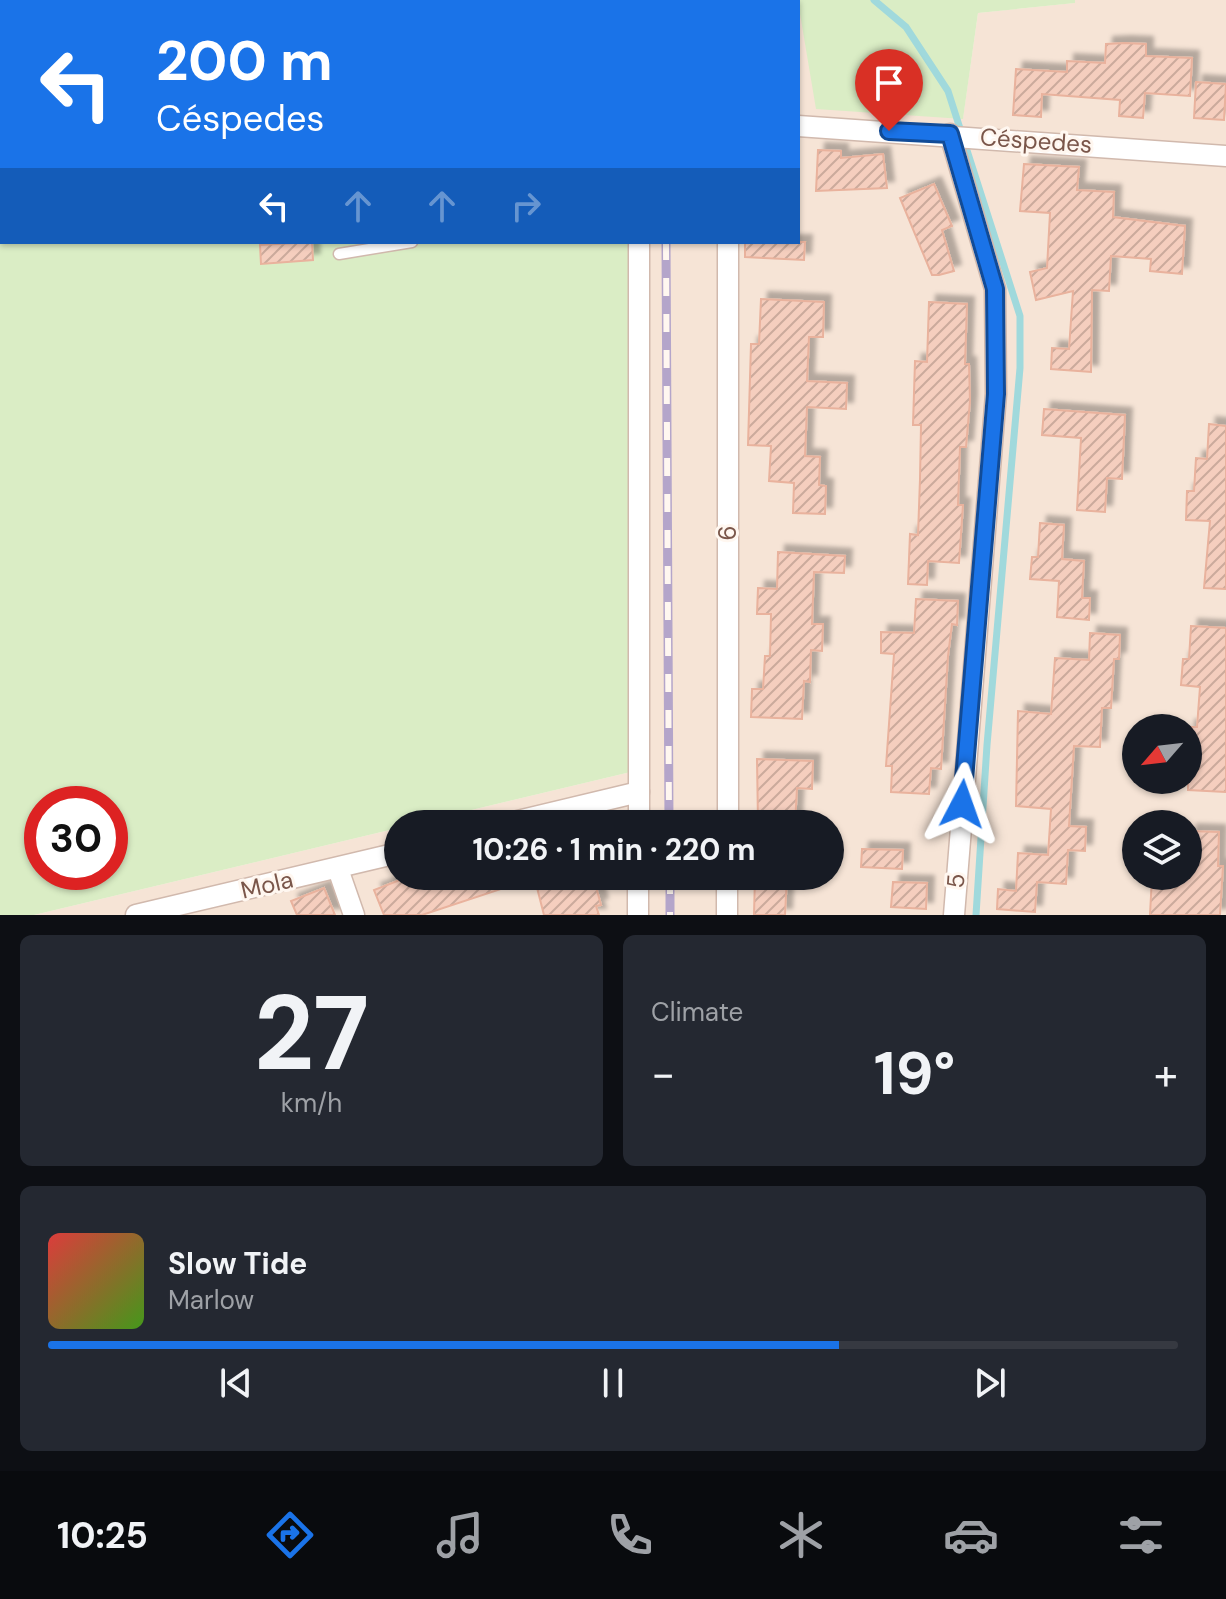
<!DOCTYPE html>
<meta charset="utf-8">
<style>
body{margin:0;font-family:"DM Sans",sans-serif;background:#242831;color:#f1f3f6;height:100vh;display:flex;flex-direction:column;font-size:30px;white-space:nowrap}
*{box-sizing:border-box;margin:0}
p{font-size:26px;color:#9ea1a6}
.icon{flex:none;width:44px;height:44px;fill:none;stroke:currentColor;stroke-width:2;stroke-linecap:round;stroke-linejoin:round}
.map{position:relative;height:915px;overflow:hidden}
.side{display:flex;flex-direction:column;gap:20px;padding:20px;background:#0d0f14;flex:1}
.side>*{flex:none}
.guide{position:absolute;left:0px;top:0px;width:800px;height:244px;box-shadow:0 2px 6px #0004;background:#1a73e8;color:#fff;overflow:hidden}
.needle{width:52px;rotate:242deg}
.buttons{position:absolute;left:1122px;top:714px;display:grid;gap:16px}
.buttons a{display:grid;place-items:center;width:80px;height:80px;border-radius:50%;background:#171b24;box-shadow:0 2px 6px #0004;font-size:40px}
.speed{position:absolute;left:24px;top:786px;display:flex;gap:16px;font-size:40px;font-weight:700;text-align:center}
.speed>*{display:grid;place-content:center;width:104px;height:104px;border-radius:50%;background:#171b24;box-shadow:0 2px 6px #0004;line-height:1}
.speed .limit{border:12px solid #d22;background:#fff;color:#111}
.pin{position:absolute;display:grid;place-items:center;width:68px;height:68px;color:#fff;margin:-82px -34px;border-radius:50% 50% 50% 0;rotate:-45deg;box-shadow:0 0 8px #0007}
.pin .icon{rotate:45deg}
.me{position:absolute;width:88px;margin:-44px;rotate:4deg;stroke-linejoin:round;filter:drop-shadow(0 0 6px #0008)}
.turn{display:flex;align-items:center;gap:28px;height:168px;padding:0 24px;font-size:36px}
.turn .icon{width:104px;height:104px;stroke-width:2.5}
.turn b{display:block;font-size:56px;line-height:68px}
.lanes{display:flex;align-items:center;height:76px;padding:0 24px;background:#0003;justify-content:center;gap:40px;direction:ltr}
.lanes .off{opacity:.35}
.big{font-size:60px;font-weight:700;line-height:1.1}
.side .widget{flex:1;display:flex;flex-direction:column;justify-content:center;gap:12px;min-width:0;padding:0 28px;border-radius:12px;background:#242831}
.side .dial{align-items:center;gap:0}
.dial b{font-size:104px;line-height:1}
.song{display:flex;align-items:center;gap:24px}
.cover{width:96px;height:96px;border-radius:12px;background:linear-gradient(135deg,hsl(0 70% 55%),hsl(100 70% 35%))}
.played{height:8px;border-radius:4px;background:linear-gradient(90deg,#1a73e8 70%,#363941 70%)}
.keys{display:flex;justify-content:space-around;direction:ltr}
.heat{display:flex;justify-content:space-between;align-items:center;font-size:44px;direction:ltr}
.side .tiles{flex:1;display:grid;gap:20px;grid-template-columns:1fr 1fr}
.widget:last-child{grid-column:span 2}
.trip{position:absolute;left:384px;top:810px;width:460px;height:80px;border-radius:40px;background:#171b24;box-shadow:0 2px 6px #0004;font-weight:700;line-height:80px;text-align:center}
.tab-bar{display:flex;height:128px;justify-content:space-around;align-items:center;background:#090b0e;color:#9ea1a6}
.tab-bar .icon{width:56px;height:56px}
.tab-bar .current{color:#1a73e8}
.tab-bar b{font-size:36px;color:#f1f3f6}
.map>svg:first-child{display:block}
</style>
<div class="map">
<svg width="1226" height="915" viewBox="0 0 1226 915">
<defs>
<pattern id="building-hatch" width="6" height="6" patternUnits="userSpaceOnUse" patternTransform="scale(2)"><rect width="6" height="6" fill="#f5cebe"/><path d="M-1 1l2-2M0 6l6-6M5 7l2-2" fill="none" stroke="#cbaa9c"/></pattern>
<filter id="shadow"><feDropShadow dx="7" dy="-7" stdDeviation="2" flood-color="#0004"/></filter>
</defs>
<rect width="100%" height="100%" fill="#fef3e9"/>
<g fill="#f6e4d6" fill-rule="evenodd">
<path d="M 276,0 L 495,0 L 495,2 Z"/>
<path d="M 1075,0 L 1226,0 L 1226,915 L 34,915 L 398,828 L 398,876 L 830,876 L 830,824 L 413,824 L 639,770 L 638,242 L 798,242 L 798,8 L 963,118 L 978,13 L 1074,3 ZM 1136,728 L 1188,728 L 1188,780 L 1136,780 ZM 1136,824 L 1188,824 L 1188,876 L 1136,876 Z"/>
</g>
<g fill="#daedc5" fill-rule="evenodd">
<path d="M 22,0 L 276,0 L 287,2 L 21,2 Z"/>
<path d="M 495,0 L 1075,0 L 1075,3 L 978,13 L 963,119 L 816,109 L 798,2 Z"/>
<path d="M 0,21 L 2,242 L 638,242 L 639,770 L 413,824 L 398,824 L 398,828 L 34,915 L 0,915 ZM 42,804 L 110,804 L 110,872 L 42,872 Z"/>
</g>
<g fill="none" stroke-linecap="round" stroke-linejoin="round">
<path stroke="#a0d9dc" stroke-width="7" d="M 874,0 L 906,27 L 948,91 L 1020,316 L 1020,368 L 987,745 L 976,915"/>
</g>
<g fill="url(#building-hatch)" stroke="#e9b29d" stroke-width="2" filter="url(#shadow)">
<path d="M 1124,43 L 1146,44 L 1146,56 L 1192,58 L 1190,96 L 1145,93 L 1143,118 L 1119,116 L 1120,100 L 1042,94 L 1041,117 L 1013,115 L 1016,69 L 1067,72 L 1067,61 L 1105,63 L 1106,44 Z"/>
<path d="M 1196,82 L 1226,84 L 1224,120 L 1194,118 Z"/>
<path d="M 818,150 L 841,151 L 841,158 L 883,154 L 887,188 L 816,191 Z"/>
<path d="M 1024,164 L 1079,167 L 1077,190 L 1114,192 L 1113,217 L 1185,226 L 1182,274 L 1150,271 L 1151,259 L 1111,256 L 1109,291 L 1092,290 L 1091,372 L 1051,369 L 1052,348 L 1069,349 L 1073,291 L 1036,300 L 1030,272 L 1047,268 L 1050,213 L 1020,211 Z"/>
<path d="M 934,184 L 952,226 L 942,230 L 954,271 L 939,275 L 932,275 L 900,198 Z"/>
<path d="M 312,242 L 313,260 L 261,264 L 260,245 Z"/>
<path d="M 745,242 L 805,242 L 804,260 L 745,257 Z"/>
<path d="M 761,299 L 824,302 L 823,337 L 809,337 L 807,381 L 847,383 L 846,409 L 807,407 L 805,456 L 820,457 L 819,485 L 826,486 L 825,514 L 793,513 L 794,483 L 769,481 L 771,446 L 748,445 L 751,344 L 759,344 Z"/>
<path d="M 929,302 L 967,304 L 965,364 L 969,364 L 970,401 L 966,447 L 960,447 L 958,505 L 963,505 L 959,563 L 928,561 L 927,585 L 908,584 L 910,534 L 918,535 L 920,479 L 921,425 L 913,425 L 915,361 L 927,362 Z"/>
<path d="M 1044,409 L 1125,415 L 1122,479 L 1107,478 L 1105,512 L 1077,510 L 1081,438 L 1042,435 Z"/>
<path d="M 1209,424 L 1226,426 L 1226,589 L 1204,588 L 1210,521 L 1186,520 L 1187,491 L 1194,491 L 1196,458 L 1207,459 Z"/>
<path d="M 1040,523 L 1064,525 L 1062,559 L 1084,561 L 1082,598 L 1090,598 L 1089,620 L 1057,617 L 1059,581 L 1030,579 L 1032,557 L 1038,557 Z"/>
<path d="M 778,552 L 845,556 L 844,573 L 814,572 L 812,624 L 823,624 L 822,651 L 811,650 L 810,682 L 804,681 L 802,719 L 751,717 L 752,689 L 763,689 L 765,656 L 770,656 L 771,614 L 757,614 L 758,588 L 777,589 Z"/>
<path d="M 916,599 L 958,601 L 957,625 L 952,624 L 948,656 L 941,769 L 931,768 L 929,794 L 891,792 L 892,766 L 886,766 L 894,654 L 881,653 L 881,632 L 914,633 Z"/>
<path d="M 1191,626 L 1226,628 L 1226,792 L 1188,790 L 1188,727 L 1197,727 L 1200,687 L 1181,685 L 1183,659 L 1189,659 Z"/>
<path d="M 1090,633 L 1120,635 L 1119,659 L 1114,659 L 1111,708 L 1102,708 L 1100,747 L 1074,746 L 1069,826 L 1086,827 L 1085,851 L 1068,850 L 1066,884 L 1037,882 L 1035,912 L 997,909 L 998,889 L 1016,891 L 1018,853 L 1048,855 L 1051,809 L 1016,806 L 1018,711 L 1051,714 L 1055,658 L 1089,660 Z"/>
<path d="M 757,759 L 813,761 L 812,789 L 797,788 L 795,824 L 758,823 Z"/>
<path d="M 1190,831 L 1219,832 L 1218,866 L 1223,866 L 1220,915 L 1150,915 L 1152,876 L 1188,876 Z"/>
<path d="M 862,849 L 903,850 L 902,869 L 861,867 Z"/>
<path d="M 410,876 L 534,876 L 534,878 L 422,915 L 384,915 L 374,890 Z"/>
<path d="M 534,876 L 593,876 L 601,905 L 596,906 L 599,915 L 544,915 Z"/>
<path d="M 755,876 L 787,876 L 785,915 L 754,915 Z"/>
<path d="M 893,882 L 927,883 L 926,909 L 891,907 Z"/>
<path d="M 324,888 L 335,915 L 297,915 L 291,901 Z"/>
</g>
<g fill="none" stroke-linecap="round" stroke-linejoin="round">
<defs>
<path id="service" d="M 339,254 L 412,242"/>
<g id="minor">
<path d="M 605,0 L 606,2"/>
<path d="M 798,126 L 1226,156"/>
<path d="M 950,134 L 995,289 L 996,394 L 954,915"/>
<path d="M 505,824 L 639,792"/>
<path d="M 639,824 L 639,242"/>
<path d="M 728,824 L 728,242"/>
<path d="M 338,869 L 354,915"/>
<path d="M 136,915 L 398,853"/>
<path d="M 638,915 L 638,876"/>
<path d="M 727,915 L 727,876"/>
</g>
</defs>
<use href="#service" stroke="#d1b9ad" stroke-width="13"/>
<use href="#minor" stroke="#d1b9ad" stroke-width="23"/>
<use href="#service" stroke="#fff" stroke-width="10"/>
<use href="#minor" stroke="#fff" stroke-width="20"/>
<defs>
<g id="rail">
<path d="M 665,0 L 665,2"/>
<path d="M 666,242 L 669,824"/>
<path d="M 670,876 L 670,915"/>
</g>
</defs>
<use href="#rail" stroke="#b4a5ca" stroke-width="9"/>
<use href="#rail" stroke="#fff7f0" stroke-width="6" stroke-dasharray="18" stroke-linecap="butt"/>
</g>
<g fill="none" stroke-linecap="round" stroke-linejoin="round">
<defs>
<path id="route" d="M 889,131 L 950,134 L 995,289 L 996,394 L 962,804"/>
</defs>
<use href="#route" stroke="#114b97" stroke-width="20"/>
<use href="#route" stroke="#1a73e8" stroke-width="14"/>
</g>
<g text-anchor="middle" stroke-width="6" stroke-linejoin="round" paint-order="stroke">
<g font-size="24" fill="#7a564a" stroke="#fff7f0">
<text transform="translate(1036 141) rotate(4)" y="8">Céspedes</text>
<text transform="translate(728 533) rotate(-90)" y="8">6</text>
<text transform="translate(956 881) rotate(-86)" y="8">5</text>
<text transform="translate(267 885) rotate(-13)" y="8">Mola</text>
</g>
</g>
</svg>
<div class="buttons">
<a><svg class="needle" viewBox="-14 -14 28 28"><path d="M0-13l5 13h-10z" fill="#e53935"/><path d="M0 13l5-13h-10z" fill="#9ea1a6"/></svg></a>
<a><svg class="icon" aria-label="layers" viewBox="0 0 24 24"><path d="M12 4l9 5-9 5-9-5zM3 14l9 5 9-5"/></svg></a>
</div>
<div class="speed"><div class="limit">30</div></div>
<div class="pin" style="left:889px;top:131px;background:#d93025"><svg class="icon" aria-label="arrive" viewBox="0 0 24 24"><path d="M6 21V4h12l-3 4 3 4H6"/></svg></div>
<svg class="me" style="left:962px;top:804px" viewBox="-20 -20 40 40"><path d="M0-17L14 15 0 8-14 15z" fill="#1a73e8" stroke="#fff" stroke-width="4"/></svg>
<div class="trip">10:26 · 1 min · 220 m</div>
<div class="guide">
<div class="turn"><svg class="icon" aria-label="left" viewBox="0 0 24 24"><path d="M17 20v-9H6M10 6l-5 5 5 5"/></svg><div><b>200 m</b>Céspedes</div></div>
<div class="lanes"><svg class="icon" aria-label="left" viewBox="0 0 24 24"><path d="M17 20v-9H6M10 6l-5 5 5 5"/></svg><svg class="icon off" aria-label="ahead" viewBox="0 0 24 24"><path d="M12 20V5M6 11l6-6 6 6"/></svg><svg class="icon off" aria-label="ahead" viewBox="0 0 24 24"><path d="M12 20V5M6 11l6-6 6 6"/></svg><svg class="icon off" aria-label="right" viewBox="0 0 24 24"><path d="M7 20v-9h11M14 6l5 5-5 5"/></svg></div>
</div>
</div>
<section class="side">
<div class="tiles">
<div class="widget dial"><b>27</b><p>km/h</p></div>
<div class="widget"><p>Climate</p>
<div class="heat"><a>−</a><b class="big">19°</b><a>+</a></div>
</div>
<div class="widget">
<div class="song"><i class="cover"></i><div><b>Slow Tide</b><p>Marlow</p></div></div>
<div class="played"></div>
<div class="keys"><svg class="icon" aria-label="previous" viewBox="0 0 24 24"><path d="M18 5L8 12l10 7zM5 5v14"/></svg><svg class="icon" aria-label="pause" viewBox="0 0 24 24"><path d="M8 5v14M16 5v14"/></svg><svg class="icon" aria-label="next" viewBox="0 0 24 24"><path d="M6 5l10 7-10 7zM19 5v14"/></svg></div>
</div>
</div>
</section>
<nav class="tab-bar">
<b>10:25</b>
<svg class="icon current" aria-label="directions" viewBox="0 0 24 24"><path d="M12 3l9 9-9 9-9-9zM9 14v-3h6M13 9l2 2-2 2"/></svg>
<svg class="icon" aria-label="music" viewBox="0 0 24 24"><path d="M9 18V5l10-2v13"/><circle cx="6" cy="18" r="3"/><circle cx="16" cy="16" r="3"/></svg>
<svg class="icon" aria-label="phone" viewBox="0 0 24 24"><path d="M5 4h4l2 5-3 2q2 4 5 5l2-3 5 2v4C11 20 4 13 5 4z"/></svg>
<svg class="icon" aria-label="climate" viewBox="0 0 24 24"><path d="M12 3v18M4 7l16 10M4 17L20 7"/></svg>
<svg class="icon" aria-label="car" viewBox="0 0 24 24"><path d="M5 17H2v-5l4-1 3-4h7l3 4 3 1v5h-3M9 17h6M6 11h13"/><circle cx="7" cy="17" r="2"/><circle cx="17" cy="17" r="2"/></svg>
<svg class="icon" aria-label="filters" viewBox="0 0 24 24"><path d="M4 7h16M4 17h16"/><circle cx="9" cy="7" r="2"/><circle cx="15" cy="17" r="2"/></svg>
</nav>
